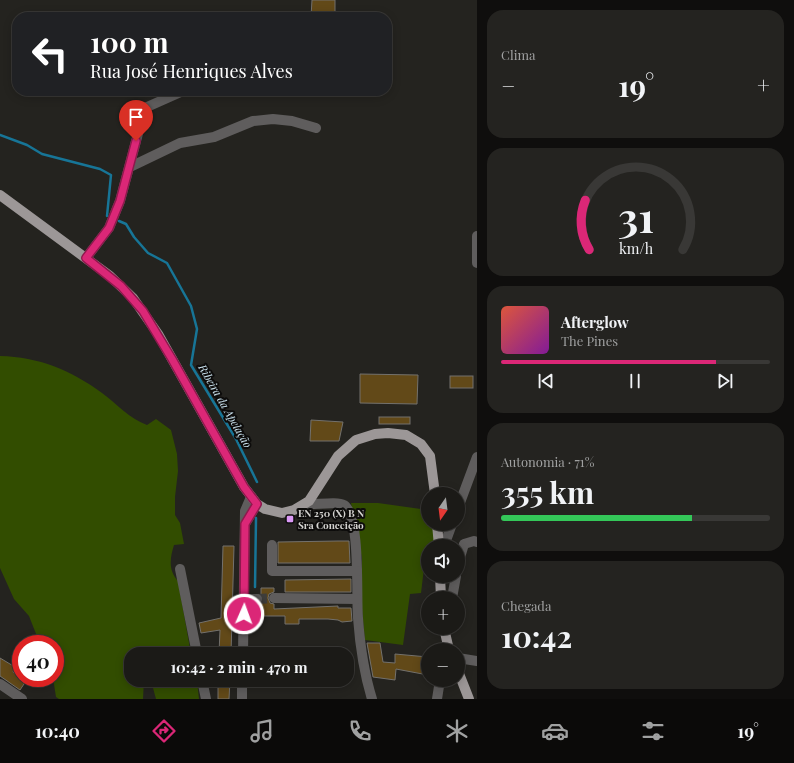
<!DOCTYPE html>
<html lang="pt">
<meta charset="utf-8">
<style>
body{margin:0;font-family:"Playfair Display",serif;background:#242320;color:#f1f3f6;height:100vh;display:flex;flex-direction:column;font-size:15px;white-space:nowrap}
*{box-sizing:border-box;margin:0}
p{font-size:13px;color:#a0a1a1}
.icon{flex:none;width:22px;height:22px;fill:none;stroke:currentColor;stroke-width:2;stroke-linecap:round;stroke-linejoin:round}
.map{position:relative;flex:1;overflow:hidden}
.panel{display:flex;flex-direction:column;gap:10px;padding:10px;background:#0f0e0d;width:317px}
.panel>*{flex:none}
.top-card{position:absolute;left:12px;top:12px;width:380px;height:84px;border-radius:16px;box-shadow:0 2px 10px #0003,0 0 0 1px #393836;background:#202124;color:#fff;overflow:hidden}
.needle{width:26px;rotate:194deg}
.fabs{position:absolute;left:421px;top:487px;display:grid;gap:8px}
.fabs a{display:grid;place-items:center;width:44px;height:44px;border-radius:50%;background:#1b1a17;box-shadow:0 2px 10px #0003,0 0 0 1px #393836;font-size:20px}
.speed{position:absolute;left:12px;top:635px;display:flex;gap:8px;font-size:20px;font-weight:700;text-align:center}
.speed>*{display:grid;place-content:center;width:52px;height:52px;border-radius:50%;background:#1b1a17;box-shadow:0 2px 10px #0003,0 0 0 1px #393836;line-height:1}
.speed .limit{border:6px solid #d22;background:#fff;color:#111}
.pin{position:absolute;display:grid;place-items:center;width:34px;height:34px;color:#fff;margin:-41px -17px;border-radius:50% 50% 50% 0;rotate:-45deg;box-shadow:0 0 4px #0007}
.pin .icon{rotate:45deg}
.me{position:absolute;width:44px;margin:-22px;rotate:2deg;stroke-linejoin:round;filter:drop-shadow(0 0 3px #0008)}
.turn{display:flex;align-items:center;gap:14px;height:84px;padding:0 12px;font-size:18px}
.turn .icon{width:52px;height:52px;stroke-width:2.5}
.turn b{display:block;font-size:28px;line-height:34px}
.big{font-size:30px;font-weight:700;line-height:1.1}
.panel .widget{flex:1;display:flex;flex-direction:column;justify-content:center;gap:6px;min-width:0;padding:0 14px;border-radius:16px;background:#242320}
.panel .dial{align-items:center;gap:0}
.dial svg{height:104px;overflow:visible;fill:none;stroke:#393836;stroke-width:7;stroke-linecap:round;text-anchor:middle}
.dial text{fill:#f1f3f6;stroke:none}
.song{display:flex;align-items:center;gap:12px}
.cover{width:48px;height:48px;border-radius:6px;background:linear-gradient(135deg,hsl(10 70% 55%),hsl(290 70% 35%))}
.played{height:4px;border-radius:2px;background:linear-gradient(90deg,#db2777 80%,#393836 80%)}
.keys{display:flex;justify-content:space-around;direction:ltr}
.heat{display:flex;justify-content:space-between;align-items:center;font-size:22px;direction:ltr}
.charge{height:6px;border-radius:3px;background:linear-gradient(90deg,#34c759 71%,#393836 0)}
.trip{position:absolute;left:124px;top:647px;width:230px;height:40px;border-radius:16px;background:#1b1a17;box-shadow:0 2px 10px #0003,0 0 0 1px #393836;font-weight:700;line-height:40px;text-align:center}
.tabs{display:flex;height:64px;justify-content:space-around;align-items:center;background:#0b0a09;color:#a0a1a1}
.tabs .icon{width:28px;height:28px}
.tabs .selected{color:#db2777}
.tabs b{font-size:18px;color:#f1f3f6}
main{display:flex;flex:1;min-height:0}
.map>svg:first-child{display:block}
</style>
<main>
<div class="map">
<svg width="477" height="699" viewBox="0 0 477 699">
<rect width="100%" height="100%" fill="#24231f"/>
<g fill="#324d00">
<path d="M 0,356 C 39,357 71,370 102,393 C 117,404 130,419 147,425 L 156,419 L 171,430 L 177,454 L 178,471 L 175,497 L 175,515 L 180,523 L 184,544 L 174,545 C 170,558 168,570 178,581 L 191,654 L 131,654 L 131,680 L 144,680 L 143,699 L 59,699 L 56,697 L 53,678 L 55,678 L 55,644 L 40,644 L 29,616 L 14,599 L 0,568 Z"/>
<path d="M 351,503 L 378,503 L 428,510 L 428,524 L 433,524 L 435,546 L 428,546 L 428,569 L 424,568 L 421,593 L 410,594 L 403,645 L 365,640 L 361,599 L 362,558 Z"/>
<path d="M 148,680 L 197,680 L 199,699 L 156,699 L 153,688 Z"/>
</g>
<g fill="none" stroke-linecap="round" stroke-linejoin="round">
<g stroke="#177597" stroke-width="2.5">
<path d="M 0,135 L 27,145 L 42,154 L 100,169 L 111,175 L 107,216"/>
<path d="M 119,221 L 126,224 L 134,237 L 148,253 L 167,263 L 191,306 L 197,329 L 191,365 L 236,439 L 257,482"/>
<path d="M 255,587 L 256,518"/>
</g>
</g>
<g fill="#624918" stroke="#73716d">
<path d="M 312,0 L 335,0 L 335,17 L 311,17 Z"/>
<path d="M 360,374 L 418,375 L 417,404 L 360,403 Z"/>
<rect x="450" y="376" width="23" height="12"/>
<rect x="379" y="417" width="31" height="7"/>
<path d="M 311,420 L 343,422 L 339,441 L 310,441 Z"/>
<path d="M 338,541 L 349,541 L 350,563 L 278,563 L 278,542 Z"/>
<path d="M 223,546 L 234,546 L 231,654 L 219,654 L 220,630 L 201,633 L 199,623 L 221,618 Z"/>
<path d="M 351,579 L 351,592 L 285,592 L 285,580 Z"/>
<path d="M 261,588 L 274,588 L 274,592 L 269,594 L 268,598 L 270,603 L 274,604 L 274,609 L 338,606 L 338,608 L 351,608 L 352,621 L 342,622 L 338,620 L 328,619 L 299,619 L 299,624 L 285,624 L 285,616 L 261,616 L 261,604 L 263,599 L 261,594 Z"/>
<path d="M 367,643 L 380,643 L 383,662 L 395,663 L 395,654 L 428,657 L 428,675 L 396,669 L 395,680 L 373,677 Z"/>
<path d="M 0,658 L 15,667 L 13,672 L 21,678 L 28,678 L 20,690 L 0,676 Z"/>
<path d="M 218,680 L 230,680 L 229,699 L 218,699 Z"/>
</g>
<g fill="none" stroke-linecap="round" stroke-linejoin="round">
<path stroke="#3e3d3a" stroke-width="10" stroke-dasharray="10 5" stroke-linecap="butt" d="M 257,599 L 274,598"/>
<g stroke="#5f5d5d" stroke-width="10">
<path d="M 130,167 L 180,143 L 214,137 L 253,121 L 273,119 L 292,121 L 316,128"/>
<path d="M 477,236 L 477,263"/>
<path d="M 86,258 L 109,228 L 120,201 L 143,115 L 147,107 L 183,91"/>
<path d="M 305,504 C 315,505 337,501 344,505 C 361,516 356,598 358,618 C 360,645 364,673 372,699"/>
<path d="M 458,508 L 477,457"/>
<path d="M 245,524 L 257,504"/>
<path d="M 272,545 L 272,571 L 357,571"/>
<path d="M 444,546 L 452,524"/>
<path d="M 458,564 L 464,544 L 474,541 L 477,542"/>
<path d="M 180,569 L 197,654"/>
<path d="M 274,598 L 357,599"/>
<path d="M 452,598 L 456,576"/>
<path d="M 245,599 L 257,599"/>
<path d="M 243,654 L 245,511 L 251,497"/>
<path d="M 458,658 L 477,661"/>
<path d="M 202,680 L 206,699"/>
<path d="M 0,684 L 22,699"/>
<path d="M 242,699 L 242,680"/>
<path d="M 437,699 L 440,680"/>
</g>
<g stroke="#9c9797" stroke-width="10">
<path d="M 0,195 L 110,276 L 133,298 L 158,334 L 244,487 L 257,504 L 265,509 L 282,513 L 294,510 L 309,501 L 338,456 L 356,440 L 375,434 L 388,433 L 406,435 L 421,444 L 430,456 L 435,494"/>
<path d="M 437,524 L 439,546"/>
<path d="M 440,576 L 441,598"/>
<path d="M 444,628 L 449,650"/>
<path d="M 458,671 L 469,699"/>
</g>
</g>
<g fill="none" stroke-linecap="round" stroke-linejoin="round">
<defs>
<path id="route" d="M 136,141 L 120,201 L 109,228 L 86,258 L 121,286 L 143,311 L 172,359 L 244,487 L 257,504 L 245,524 L 244,614"/>
</defs>
<use href="#route" stroke="#8e194d" stroke-width="10"/>
<use href="#route" stroke="#db2777" stroke-width="7"/>
</g>
<rect fill="#db99f5" stroke="#0d0c0b" stroke-width="1.5" x="286" y="515" width="8" height="8" rx="2"/>
<g text-anchor="middle" stroke-width="4" stroke-linejoin="round" paint-order="stroke">
<g font-size="10" font-weight="bold" fill="#d4d3d0" stroke="#0d0c0b" text-anchor="start">
<text x="298" y="517">EN 250 (X) B N<tspan x="298" dy="12">Sra Conceição</tspan></text>
</g>
<g font-size="11" font-style="italic" fill="#cce4f0" stroke="#0d0c0b">
<text transform="translate(225 406) rotate(60)" y="4">Ribeira da Apelação</text>
</g>
</g>
</svg>
<div class="fabs">
<a><svg class="needle" viewBox="-14 -14 28 28"><path d="M0-13l5 13h-10z" fill="#e53935"/><path d="M0 13l5-13h-10z" fill="#a0a1a1"/></svg></a>
<a><svg class="icon" aria-label="sound" viewBox="0 0 24 24"><path d="M4 9h4l5-4v14l-5-4H4zM17 9q2 3 0 6"/></svg></a>
<a>+</a>
<a>−</a>
</div>
<div class="speed"><div class="limit">40</div></div>
<div class="pin" style="left:136px;top:141px;background:#d93025"><svg class="icon" aria-label="arrive" viewBox="0 0 24 24"><path d="M6 21V4h12l-3 4 3 4H6"/></svg></div>
<svg class="me" style="left:244px;top:614px" viewBox="-20 -20 40 40"><circle r="17" fill="#db2777" stroke="#fff" stroke-width="3"/><path d="M0-11L8 9 0 5-8 9z" fill="#fff"/></svg>
<div class="trip">10:42 · 2 min · 470 m</div>
<div class="top-card">
<div class="turn"><svg class="icon" aria-label="left" viewBox="0 0 24 24"><path d="M17 20v-9H6M10 6l-5 5 5 5"/></svg><div><b>100 m</b>Rua José Henriques Alves</div></div>
</div>
</div>
<section class="panel">
<div class="widget"><p>Clima</p>
<div class="heat"><a>−</a><b class="big">19°</b><a>+</a></div>
</div>
<div class="widget dial"><svg viewBox="0 0 100 80">
<path d="M14 69A42 42 0 1 1 86 69"/>
<path d="M14 69A42 42 0 0 1 11 31" stroke="#db2777"/>
<text x="50" y="56" font-size="32" font-weight="700">31</text>
<text x="50" y="72" font-size="11">km/h</text>
</svg></div>
<div class="widget">
<div class="song"><i class="cover"></i><div><b>Afterglow</b><p>The Pines</p></div></div>
<div class="played"></div>
<div class="keys"><svg class="icon" aria-label="previous" viewBox="0 0 24 24"><path d="M18 5L8 12l10 7zM5 5v14"/></svg><svg class="icon" aria-label="pause" viewBox="0 0 24 24"><path d="M8 5v14M16 5v14"/></svg><svg class="icon" aria-label="next" viewBox="0 0 24 24"><path d="M6 5l10 7-10 7zM19 5v14"/></svg></div>
</div>
<div class="widget"><p>Autonomia · 71%</p><b class="big">355 km</b><div class="charge"></div></div>
<div class="widget"><p>Chegada</p><b class="big">10:42</b></div>
</section>
</main>
<nav class="tabs">
<b>10:40</b>
<svg class="icon selected" aria-label="directions" viewBox="0 0 24 24"><path d="M12 3l9 9-9 9-9-9zM9 14v-3h6M13 9l2 2-2 2"/></svg>
<svg class="icon" aria-label="music" viewBox="0 0 24 24"><path d="M9 18V5l10-2v13"/><circle cx="6" cy="18" r="3"/><circle cx="16" cy="16" r="3"/></svg>
<svg class="icon" aria-label="phone" viewBox="0 0 24 24"><path d="M5 4h4l2 5-3 2q2 4 5 5l2-3 5 2v4C11 20 4 13 5 4z"/></svg>
<svg class="icon" aria-label="climate" viewBox="0 0 24 24"><path d="M12 3v18M4 7l16 10M4 17L20 7"/></svg>
<svg class="icon" aria-label="car" viewBox="0 0 24 24"><path d="M5 17H2v-5l4-1 3-4h7l3 4 3 1v5h-3M9 17h6M6 11h13"/><circle cx="7" cy="17" r="2"/><circle cx="17" cy="17" r="2"/></svg>
<svg class="icon" aria-label="filters" viewBox="0 0 24 24"><path d="M4 7h16M4 17h16"/><circle cx="9" cy="7" r="2"/><circle cx="15" cy="17" r="2"/></svg>
<b>19°</b>
</nav>
